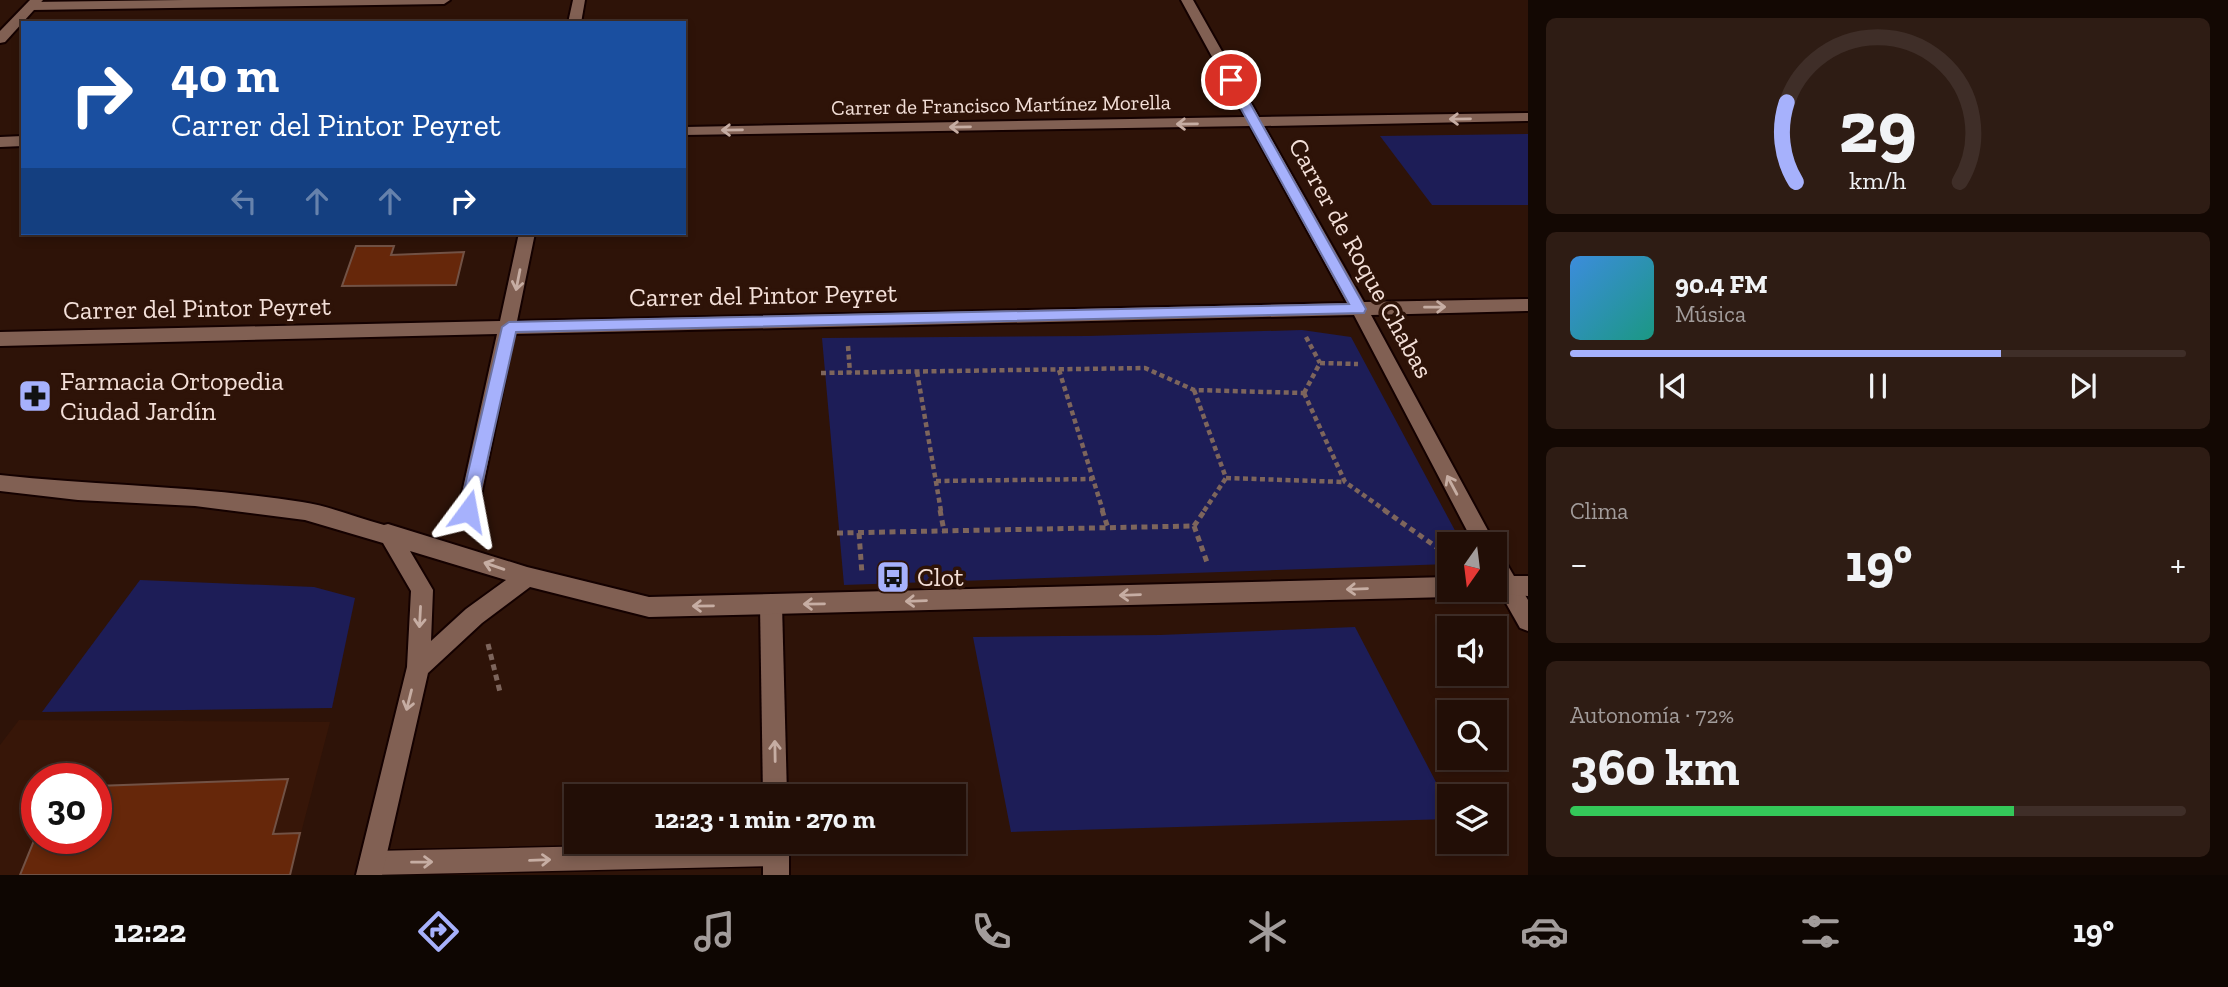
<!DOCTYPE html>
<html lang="es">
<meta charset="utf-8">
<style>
body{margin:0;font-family:"Zilla Slab",serif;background:#2e1c14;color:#f1f3f6;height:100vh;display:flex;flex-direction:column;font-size:26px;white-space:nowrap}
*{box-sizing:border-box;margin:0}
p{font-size:23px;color:#a29c9b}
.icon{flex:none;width:38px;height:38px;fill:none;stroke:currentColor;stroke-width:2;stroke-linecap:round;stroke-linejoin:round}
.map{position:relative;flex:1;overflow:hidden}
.panel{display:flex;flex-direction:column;gap:18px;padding:18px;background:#130803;width:700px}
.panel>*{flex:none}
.guide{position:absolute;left:21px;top:21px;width:665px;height:214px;border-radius:0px;box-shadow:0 4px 10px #0003,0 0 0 2px #3f2e28;background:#1a4fa0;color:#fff;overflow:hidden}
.needle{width:46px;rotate:194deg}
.tools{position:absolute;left:1437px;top:532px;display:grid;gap:14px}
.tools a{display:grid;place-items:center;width:70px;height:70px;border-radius:0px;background:#220e06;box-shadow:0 4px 10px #0003,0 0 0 2px #3f2e28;font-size:35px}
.speed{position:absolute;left:21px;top:763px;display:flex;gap:14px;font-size:35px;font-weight:700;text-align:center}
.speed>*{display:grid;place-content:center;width:91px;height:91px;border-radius:50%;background:#220e06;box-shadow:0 4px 10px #0003,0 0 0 2px #3f2e28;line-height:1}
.speed .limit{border:10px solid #d22;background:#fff;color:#111}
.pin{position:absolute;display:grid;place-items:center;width:60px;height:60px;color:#fff;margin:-30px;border:4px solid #fff;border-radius:50%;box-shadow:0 2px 7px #0007}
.me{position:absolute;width:77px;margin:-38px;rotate:13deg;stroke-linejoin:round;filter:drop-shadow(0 0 5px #0008)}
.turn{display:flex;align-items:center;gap:24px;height:147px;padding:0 35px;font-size:32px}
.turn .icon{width:91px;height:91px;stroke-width:2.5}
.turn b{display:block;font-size:49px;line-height:60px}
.lanes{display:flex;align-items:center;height:66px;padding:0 35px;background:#0003;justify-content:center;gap:35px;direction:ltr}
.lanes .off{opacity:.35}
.big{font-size:52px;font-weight:700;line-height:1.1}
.panel .card{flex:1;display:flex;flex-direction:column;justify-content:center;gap:10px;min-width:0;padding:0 24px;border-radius:10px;background:#2e1c14}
.panel .dial{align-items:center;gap:0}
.dial svg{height:182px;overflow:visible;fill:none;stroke:#3f2e28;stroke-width:7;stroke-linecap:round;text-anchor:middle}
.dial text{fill:#f1f3f6;stroke:none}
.song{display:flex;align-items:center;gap:21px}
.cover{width:84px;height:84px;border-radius:10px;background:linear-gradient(135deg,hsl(210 70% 55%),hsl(170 70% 35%))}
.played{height:7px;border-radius:4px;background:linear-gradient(90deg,#a6b1fc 70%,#3f2e28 70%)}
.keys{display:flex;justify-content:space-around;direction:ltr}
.heat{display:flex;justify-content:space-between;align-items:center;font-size:38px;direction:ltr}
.charge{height:10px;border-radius:5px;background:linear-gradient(90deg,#34c759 72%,#3f2e28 0)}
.trip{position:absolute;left:564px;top:784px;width:402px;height:70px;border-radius:0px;background:#220e06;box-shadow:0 4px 10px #0003,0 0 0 2px #3f2e28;font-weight:700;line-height:70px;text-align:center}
.tab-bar{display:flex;height:112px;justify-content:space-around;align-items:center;background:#0e0602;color:#a29c9b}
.tab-bar .icon{width:49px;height:49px}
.tab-bar .current{color:#a6b1fc}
.tab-bar b{font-size:32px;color:#f1f3f6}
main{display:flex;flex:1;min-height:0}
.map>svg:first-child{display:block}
</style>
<main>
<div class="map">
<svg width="1528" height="875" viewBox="0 0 1528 875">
<rect width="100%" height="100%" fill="#2e1308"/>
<path fill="#371608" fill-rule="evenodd" d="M 19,720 L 330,722 L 290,875 L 0,875 L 0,745 ZM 37,779 L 96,779 L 96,838 L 37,838 Z"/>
<g fill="#1d1d57">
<path d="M 1528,134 L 1528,205 L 1432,205 L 1380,136 Z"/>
<path d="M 1302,330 L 1351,337 L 1459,538 L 1460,544 L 1449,544 L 1449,564 L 844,585 L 822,338 L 1088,336 Z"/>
<path d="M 140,580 L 314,587 L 355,598 L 332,708 L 42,712 Z"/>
<path d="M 1355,627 L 1449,807 L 1449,819 L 1011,832 L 973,637 L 1160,635 Z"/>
</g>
<g fill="#66270a" stroke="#725245" stroke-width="2">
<path d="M 356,246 L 394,246 L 391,255 L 464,252 L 456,285 L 342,286 Z"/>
<path d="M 288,779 L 273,834 L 300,833 L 290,875 L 20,875 L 35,838 L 96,838 L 96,786 Z"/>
</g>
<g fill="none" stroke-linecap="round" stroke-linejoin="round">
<defs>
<path id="service" d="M 776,842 L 784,846 L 788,854 L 784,862 L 776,866 L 371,875 L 363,871 L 359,863 L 363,855 L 371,851 Z"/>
<g id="minor">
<path d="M 184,0 L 450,0 L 444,4 L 32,10 L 26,6 L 32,2 Z"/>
<path d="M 573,0 L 585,0 L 581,23 L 568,23 Z"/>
<path d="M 1181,0 L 1193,0 L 1259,117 L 1528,113 L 1528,121 L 1264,126 L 1364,302 L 1528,299 L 1528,311 L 1371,315 L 1492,538 L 1495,544 L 1494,546 L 1474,544 L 1354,315 L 514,334 L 478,511 L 475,517 L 468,520 L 461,517 L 458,511 L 497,334 L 0,346 L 0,332 L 500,321 L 519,233 L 535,233 L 517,321 L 1347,303 L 1250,126 L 684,135 L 684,127 L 1245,117 Z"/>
<path d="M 23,136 L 23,146 L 0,147 L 0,137 Z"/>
<path d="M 1494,552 L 1501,554 L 1528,600 L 1528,631 L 1520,628 L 1494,582 Z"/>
<path d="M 771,595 L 779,598 L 782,605 L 787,796 L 763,796 L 760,605 L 763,598 Z"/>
<rect x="763" y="842" width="26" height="33"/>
</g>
<g id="tertiary">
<path d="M 30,0 L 43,0 L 5,42 L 0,43 L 0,31 Z"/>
<path d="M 0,475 C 101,486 202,486 302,502 C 330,506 357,518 384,525 L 388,524 L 527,567 L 649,597 L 1449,577 L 1449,590 L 1459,590 L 1449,597 L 649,617 L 530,587 L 482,623 L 428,673 L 382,875 L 356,875 L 407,667 L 411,591 L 383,543 L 305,520 L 195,506 L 78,500 L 0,491 ZM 410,551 L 506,580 L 466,609 L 431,641 L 433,590 Z"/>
<path d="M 1494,576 L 1528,576 L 1528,596 L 1486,593 L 1485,590 L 1494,590 Z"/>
</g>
</defs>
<use href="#service" stroke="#140100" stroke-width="3"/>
<use href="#minor" stroke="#140100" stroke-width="4"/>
<use href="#tertiary" stroke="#140100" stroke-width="4"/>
<g stroke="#7d655c" stroke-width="4.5" stroke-dasharray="5 3.5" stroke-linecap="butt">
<path d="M 1306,337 L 1320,363"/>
<path d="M 848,346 L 850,373"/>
<path d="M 1320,363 L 1358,364"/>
<path d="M 1059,370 L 1103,511"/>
<path d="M 917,372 L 941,511"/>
<path d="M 821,373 L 1145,368 L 1194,390 L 1304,393"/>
<path d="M 1194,390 L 1226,478"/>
<path d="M 1304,393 L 1345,482 L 1386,511"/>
<path d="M 1304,393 L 1320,363"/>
<path d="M 1226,478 L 1345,482"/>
<path d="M 936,481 L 1093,479"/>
<path d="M 1204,511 L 1226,478"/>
</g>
<g stroke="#7d655c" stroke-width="5" stroke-dasharray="6 4.5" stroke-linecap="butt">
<path d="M 940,510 L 944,531"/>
<path d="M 1102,510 L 1108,528"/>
<path d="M 1384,510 L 1449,556"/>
<path d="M 1194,526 L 1205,510"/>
<path d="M 1194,526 L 1208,565"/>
<path d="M 837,533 L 1194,526"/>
<path d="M 859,533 L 862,574"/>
<path d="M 488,644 L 500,692"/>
</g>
<use href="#service" fill="#816053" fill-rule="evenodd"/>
<use href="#minor" fill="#816053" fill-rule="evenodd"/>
<use href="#tertiary" fill="#816053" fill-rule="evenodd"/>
</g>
<defs><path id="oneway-shaft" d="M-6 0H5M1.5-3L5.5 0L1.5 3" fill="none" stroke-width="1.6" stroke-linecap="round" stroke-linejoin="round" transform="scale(1.75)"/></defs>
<g stroke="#c6ada3">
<use href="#oneway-shaft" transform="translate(1460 119) rotate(179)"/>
<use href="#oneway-shaft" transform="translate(1187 124) rotate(179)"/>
<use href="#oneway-shaft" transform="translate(960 127) rotate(179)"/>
<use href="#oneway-shaft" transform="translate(732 130) rotate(179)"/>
<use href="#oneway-shaft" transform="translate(518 280) rotate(101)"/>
<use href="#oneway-shaft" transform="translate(1435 307) rotate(-1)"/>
<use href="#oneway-shaft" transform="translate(1452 485) rotate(-118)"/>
<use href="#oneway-shaft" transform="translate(494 566) rotate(-161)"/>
<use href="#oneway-shaft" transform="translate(1357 589) rotate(178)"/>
<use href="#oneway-shaft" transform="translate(1130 595) rotate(178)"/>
<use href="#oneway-shaft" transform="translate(916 601) rotate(178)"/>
<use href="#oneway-shaft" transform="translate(814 604) rotate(179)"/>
<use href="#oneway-shaft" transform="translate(703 606) rotate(179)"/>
<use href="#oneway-shaft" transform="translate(420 617) rotate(93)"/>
<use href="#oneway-shaft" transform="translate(409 700) rotate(104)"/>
<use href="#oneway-shaft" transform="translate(775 751) rotate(-91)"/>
<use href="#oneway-shaft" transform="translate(540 860) rotate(-2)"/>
<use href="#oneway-shaft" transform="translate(422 862) rotate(-1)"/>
</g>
<path fill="#a6b1fc" stroke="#6c73a4" stroke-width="2" d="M 1231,77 L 1237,80 L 1366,309 L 1364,313 L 516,332 L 476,511 L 468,518 L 462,516 L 459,511 L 502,327 L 509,322 L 1349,304 L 1225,80 Z"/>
<defs>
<symbol id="pharmacy-square" viewBox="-11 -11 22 22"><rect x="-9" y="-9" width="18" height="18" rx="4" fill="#a6b1fc" stroke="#2e1308"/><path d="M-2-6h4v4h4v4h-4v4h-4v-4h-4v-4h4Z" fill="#111"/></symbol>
<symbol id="bus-square" viewBox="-11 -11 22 22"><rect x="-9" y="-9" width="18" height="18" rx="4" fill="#a6b1fc" stroke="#2e1308"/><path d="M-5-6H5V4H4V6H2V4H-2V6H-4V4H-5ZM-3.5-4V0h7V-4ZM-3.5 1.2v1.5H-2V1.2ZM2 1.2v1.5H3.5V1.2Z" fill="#111"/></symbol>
</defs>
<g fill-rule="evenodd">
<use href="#pharmacy-square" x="16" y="377" width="38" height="38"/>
<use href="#bus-square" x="874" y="558" width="38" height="38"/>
</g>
<g text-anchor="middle" stroke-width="7" stroke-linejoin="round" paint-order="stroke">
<g font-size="21" fill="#f4e0d9" stroke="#2e1308">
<text transform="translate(1001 105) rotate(-1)" y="7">Carrer de Francisco Martínez Morella</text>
</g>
<g font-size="26" fill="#f4e0d9" stroke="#2e1308">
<text transform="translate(1361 258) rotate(61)" y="9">Carrer de Roque Chabas</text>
<text transform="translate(763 295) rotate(-1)" y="9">Carrer del Pintor Peyret</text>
<text transform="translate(197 308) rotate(-1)" y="9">Carrer del Pintor Peyret</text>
</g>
<g font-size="26" fill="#f4e0d9" stroke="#2e1308" text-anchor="start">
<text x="60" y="390">Farmacia Ortopedia<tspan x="60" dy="30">Ciudad Jardín</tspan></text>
<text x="917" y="586">Clot</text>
</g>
</g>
</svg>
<div class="tools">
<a><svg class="needle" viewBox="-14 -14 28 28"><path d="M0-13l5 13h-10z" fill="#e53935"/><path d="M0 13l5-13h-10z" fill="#a29c9b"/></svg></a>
<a><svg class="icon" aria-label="sound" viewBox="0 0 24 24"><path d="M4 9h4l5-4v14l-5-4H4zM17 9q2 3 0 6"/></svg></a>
<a><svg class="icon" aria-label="search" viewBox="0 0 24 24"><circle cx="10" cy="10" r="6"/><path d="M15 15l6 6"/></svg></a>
<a><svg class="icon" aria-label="layers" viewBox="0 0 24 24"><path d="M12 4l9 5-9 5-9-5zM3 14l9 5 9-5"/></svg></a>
</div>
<div class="speed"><div class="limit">30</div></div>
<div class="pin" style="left:1231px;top:80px;background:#d93025"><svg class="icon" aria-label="arrive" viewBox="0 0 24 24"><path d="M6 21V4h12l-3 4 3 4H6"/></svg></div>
<svg class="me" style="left:468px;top:511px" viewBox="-20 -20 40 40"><path d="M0-17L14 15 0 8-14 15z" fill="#a6b1fc" stroke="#fff" stroke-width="4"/></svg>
<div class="trip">12:23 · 1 min · 270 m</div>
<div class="guide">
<div class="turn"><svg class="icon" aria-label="right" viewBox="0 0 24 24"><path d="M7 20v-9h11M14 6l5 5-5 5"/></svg><div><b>40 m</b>Carrer del Pintor Peyret</div></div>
<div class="lanes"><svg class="icon off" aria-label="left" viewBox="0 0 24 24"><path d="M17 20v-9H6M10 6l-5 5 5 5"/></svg><svg class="icon off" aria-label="ahead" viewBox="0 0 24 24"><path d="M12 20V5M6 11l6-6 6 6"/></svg><svg class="icon off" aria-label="ahead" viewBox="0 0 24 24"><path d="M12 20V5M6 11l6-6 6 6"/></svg><svg class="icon" aria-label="right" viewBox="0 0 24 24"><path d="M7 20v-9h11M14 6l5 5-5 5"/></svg></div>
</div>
</div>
<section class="panel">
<div class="card dial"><svg viewBox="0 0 100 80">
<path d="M14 69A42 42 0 1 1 86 69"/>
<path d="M14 69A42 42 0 0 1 10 34" stroke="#a6b1fc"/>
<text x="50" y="56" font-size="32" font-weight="700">29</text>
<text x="50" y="72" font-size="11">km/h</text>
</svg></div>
<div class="card">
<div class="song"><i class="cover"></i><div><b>90.4 FM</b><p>Música</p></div></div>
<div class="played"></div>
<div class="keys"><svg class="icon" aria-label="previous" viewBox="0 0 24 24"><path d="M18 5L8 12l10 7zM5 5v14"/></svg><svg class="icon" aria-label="pause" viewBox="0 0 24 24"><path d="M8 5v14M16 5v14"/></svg><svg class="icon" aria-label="next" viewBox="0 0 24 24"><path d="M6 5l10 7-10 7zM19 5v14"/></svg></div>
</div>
<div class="card"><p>Clima</p>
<div class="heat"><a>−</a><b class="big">19°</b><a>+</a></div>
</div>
<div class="card"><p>Autonomía · 72%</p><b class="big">360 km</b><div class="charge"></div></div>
</section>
</main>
<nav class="tab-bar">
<b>12:22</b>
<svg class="icon current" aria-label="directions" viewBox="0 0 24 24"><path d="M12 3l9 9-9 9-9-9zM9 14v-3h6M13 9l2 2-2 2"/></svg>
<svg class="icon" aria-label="music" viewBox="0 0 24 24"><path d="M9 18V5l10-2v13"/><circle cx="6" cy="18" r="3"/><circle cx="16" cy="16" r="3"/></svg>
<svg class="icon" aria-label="phone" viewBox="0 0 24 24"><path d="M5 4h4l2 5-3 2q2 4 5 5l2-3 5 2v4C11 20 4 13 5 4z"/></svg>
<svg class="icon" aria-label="climate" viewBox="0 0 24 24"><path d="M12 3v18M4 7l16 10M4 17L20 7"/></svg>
<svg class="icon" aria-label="car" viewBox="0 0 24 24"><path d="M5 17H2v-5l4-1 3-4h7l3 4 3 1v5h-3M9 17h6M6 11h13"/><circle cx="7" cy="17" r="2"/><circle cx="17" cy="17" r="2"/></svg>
<svg class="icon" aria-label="filters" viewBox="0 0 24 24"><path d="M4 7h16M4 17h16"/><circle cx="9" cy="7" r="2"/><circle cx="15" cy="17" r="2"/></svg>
<b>19°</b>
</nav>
